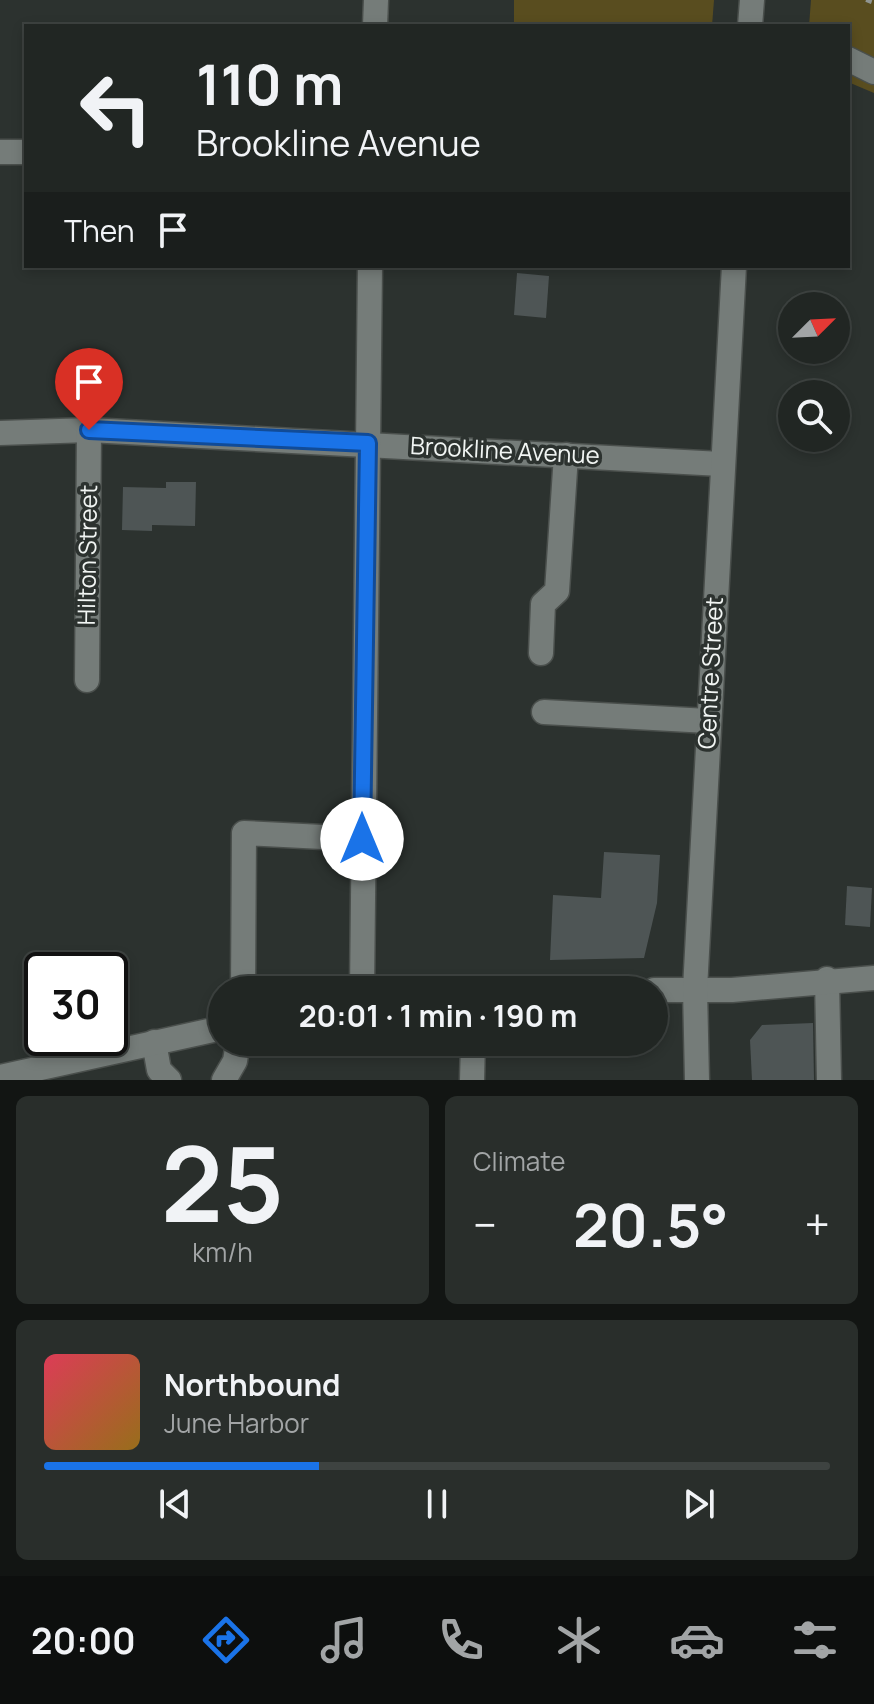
<!DOCTYPE html>
<meta charset="utf-8">
<style>
body{margin:0;font-family:Manrope,sans-serif;background:#292e2b;color:#f1f3f6;height:100vh;display:flex;flex-direction:column;font-size:30px;white-space:nowrap}
*{box-sizing:border-box;margin:0}
p{font-size:26px;color:#a2a5a6}
.icon{flex:none;width:44px;height:44px;fill:none;stroke:currentColor;stroke-width:2;stroke-linecap:round;stroke-linejoin:round}
.map{position:relative;height:1080px;overflow:hidden}
.details{display:flex;flex-direction:column;gap:16px;padding:16px;background:#121513;flex:1}
.details>*{flex:none}
.top-card{position:absolute;left:24px;top:24px;width:826px;height:244px;border-radius:0px;box-shadow:0 4px 12px #0003,0 0 0 2px #3e4341;background:#212623;color:#f1f3f6;overflow:hidden}
.needle{width:52px;rotate:66deg}
.fabs{position:absolute;left:778px;top:292px;display:grid;gap:16px}
.fabs a{display:grid;place-items:center;width:72px;height:72px;border-radius:50%;background:#212623;box-shadow:0 4px 12px #0003,0 0 0 2px #3e4341;font-size:40px}
.speed{position:absolute;left:24px;top:952px;display:flex;gap:16px;font-size:40px;font-weight:700;text-align:center}
.speed>*{display:grid;place-content:center;width:104px;height:104px;border-radius:50%;background:#212623;box-shadow:0 4px 12px #0003,0 0 0 2px #3e4341;line-height:1}
.speed .limit{border:4px solid #111;border-radius:12px;background:#fff;color:#111}
.pin{position:absolute;display:grid;place-items:center;width:68px;height:68px;color:#fff;margin:-82px -34px;border-radius:50% 50% 50% 0;rotate:-45deg;box-shadow:0 0 8px #0007}
.pin .icon{rotate:45deg}
.me{position:absolute;width:88px;margin:-44px;rotate:0deg;stroke-linejoin:round;filter:drop-shadow(0 0 6px #0008)}
.turn{display:flex;align-items:center;gap:28px;height:168px;padding:0 40px;font-size:36px}
.turn .icon{width:104px;height:104px;stroke-width:2.5}
.turn b{display:block;font-size:56px;line-height:68px}
.then{display:flex;align-items:center;height:76px;padding:0 40px;background:#0003;gap:16px;font-size:30px}
.big{font-size:60px;font-weight:700;line-height:1.1}
.details .widget{flex:1;display:flex;flex-direction:column;justify-content:center;gap:12px;min-width:0;padding:0 28px;border-radius:12px;background:#292e2b}
.details .dial{align-items:center;gap:0}
.dial b{font-size:104px;line-height:1}
.song{display:flex;align-items:center;gap:24px}
.cover{width:96px;height:96px;border-radius:12px;background:linear-gradient(135deg,hsl(350 70% 55%),hsl(40 70% 35%))}
.played{height:8px;border-radius:4px;background:linear-gradient(90deg,#1a73e8 35%,#3e4341 35%)}
.keys{display:flex;justify-content:space-around;direction:ltr}
.heat{display:flex;justify-content:space-between;align-items:center;font-size:44px;direction:ltr}
.details .tiles{flex:1;display:grid;gap:16px;grid-template-columns:1fr 1fr}
.widget:last-child{grid-column:span 2}
.trip{position:absolute;left:208px;top:976px;width:460px;height:80px;border-radius:40px;background:#212623;box-shadow:0 4px 12px #0003,0 0 0 2px #3e4341;font-weight:700;line-height:80px;text-align:center}
.menu{display:flex;height:128px;justify-content:space-around;align-items:center;background:#0d0f0e;color:#a2a5a6}
.menu .icon{width:56px;height:56px}
.menu .on{color:#1a73e8}
.menu b{font-size:36px;color:#f1f3f6}
.map>svg:first-child{display:block}
</style>
<div class="map">
<svg width="874" height="1080" viewBox="0 0 874 1080">
<rect width="100%" height="100%" fill="#2c322f"/>
<g fill="#594d1f">
<path d="M 514,0 L 714,0 L 712,26 L 514,26 Z"/>
<path d="M 811,0 L 874,0 L 874,93 L 848,82 L 848,26 L 809,26 Z"/>
</g>
<g fill="#4e5555">
<path d="M 517,273 L 549,276 L 546,318 L 514,315 Z"/>
<path d="M 166,482 L 196,482 L 195,526 L 152,525 L 152,531 L 122,530 L 123,487 L 166,488 Z"/>
<path d="M 604,852 L 660,855 L 657,903 L 644,958 L 550,960 L 553,895 L 601,898 Z"/>
<path d="M 847,886 L 872,888 L 870,927 L 845,925 Z"/>
<path d="M 813,1023 L 814,1080 L 752,1080 L 750,1040 L 762,1025 Z"/>
</g>
<g fill="none" stroke-linecap="round" stroke-linejoin="round">
<defs>
<g id="minor">
<path d="M 375,26 L 376,0"/>
<path d="M 750,26 L 752,0"/>
<path d="M 848,59 L 874,72"/>
<path d="M 0,152 L 26,152"/>
<path d="M 0,433 L 89,430 L 721,464"/>
<path d="M 541,653 L 543,604 L 557,591 L 566,455"/>
<path d="M 87,680 L 89,430"/>
<path d="M 544,712 L 708,721"/>
<path d="M 827,979 L 829,1080"/>
<path d="M 243,990 L 244,833 L 362,839"/>
<path d="M 362,990 L 370,266"/>
<path d="M 654,990 L 732,990 L 874,978"/>
<path d="M 154,1042 L 159,1070 L 169,1080"/>
<path d="M 0,1077 L 222,1028"/>
<path d="M 224,1080 L 235,1061 L 238,1042"/>
<path d="M 472,1080 L 473,1042"/>
<path d="M 697,1080 L 695,989 L 734,266"/>
</g>
</defs>
<use href="#minor" stroke="#4a4f4c" stroke-width="27"/>
<path stroke="#909592" stroke-width="4" stroke-dasharray="6 6" stroke-linecap="butt" d="M 866,0 L 874,3"/>
<use href="#minor" stroke="#757c79" stroke-width="24"/>
</g>
<g fill="none" stroke-linecap="round" stroke-linejoin="round">
<defs>
<path id="route" d="M 89,430 L 368,443 L 362,839"/>
</defs>
<use href="#route" stroke="#114b97" stroke-width="20"/>
<use href="#route" stroke="#1a73e8" stroke-width="14"/>
</g>
<g text-anchor="middle" stroke-width="7" stroke-linejoin="round" paint-order="stroke">
<g font-size="24" fill="#f1f5f3" stroke="#2c322f">
<text transform="translate(505 451) rotate(3)" y="8">Brookline Avenue</text>
<text transform="translate(88 555) rotate(-89)" y="8">Hilton Street</text>
<text transform="translate(711 673) rotate(-87)" y="8">Centre Street</text>
</g>
</g>
</svg>
<div class="fabs">
<a><svg class="needle" viewBox="-14 -14 28 28"><path d="M0-13l5 13h-10z" fill="#e53935"/><path d="M0 13l5-13h-10z" fill="#a2a5a6"/></svg></a>
<a><svg class="icon" aria-label="search" viewBox="0 0 24 24"><circle cx="10" cy="10" r="6"/><path d="M15 15l6 6"/></svg></a>
</div>
<div class="speed"><div class="limit">30</div></div>
<div class="pin" style="left:89px;top:430px;background:#d93025"><svg class="icon" aria-label="arrive" viewBox="0 0 24 24"><path d="M6 21V4h12l-3 4 3 4H6"/></svg></div>
<svg class="me" style="left:362px;top:839px" viewBox="-20 -20 40 40"><circle r="19" fill="#fff"/><path d="M0-13L10 11 0 6-10 11z" fill="#1a73e8"/></svg>
<div class="trip">20:01 · 1 min · 190 m</div>
<div class="top-card">
<div class="turn"><svg class="icon" aria-label="left" viewBox="0 0 24 24"><path d="M17 20v-9H6M10 6l-5 5 5 5"/></svg><div><b>110 m</b>Brookline Avenue</div></div>
<div class="then">Then<svg class="icon" aria-label="arrive" viewBox="0 0 24 24"><path d="M6 21V4h12l-3 4 3 4H6"/></svg></div>
</div>
</div>
<section class="details">
<div class="tiles">
<div class="widget dial"><b>25</b><p>km/h</p></div>
<div class="widget"><p>Climate</p>
<div class="heat"><a>−</a><b class="big">20.5°</b><a>+</a></div>
</div>
<div class="widget">
<div class="song"><i class="cover"></i><div><b>Northbound</b><p>June Harbor</p></div></div>
<div class="played"></div>
<div class="keys"><svg class="icon" aria-label="previous" viewBox="0 0 24 24"><path d="M18 5L8 12l10 7zM5 5v14"/></svg><svg class="icon" aria-label="pause" viewBox="0 0 24 24"><path d="M8 5v14M16 5v14"/></svg><svg class="icon" aria-label="next" viewBox="0 0 24 24"><path d="M6 5l10 7-10 7zM19 5v14"/></svg></div>
</div>
</div>
</section>
<nav class="menu">
<b>20:00</b>
<svg class="icon on" aria-label="directions" viewBox="0 0 24 24"><path d="M12 3l9 9-9 9-9-9zM9 14v-3h6M13 9l2 2-2 2"/></svg>
<svg class="icon" aria-label="music" viewBox="0 0 24 24"><path d="M9 18V5l10-2v13"/><circle cx="6" cy="18" r="3"/><circle cx="16" cy="16" r="3"/></svg>
<svg class="icon" aria-label="phone" viewBox="0 0 24 24"><path d="M5 4h4l2 5-3 2q2 4 5 5l2-3 5 2v4C11 20 4 13 5 4z"/></svg>
<svg class="icon" aria-label="climate" viewBox="0 0 24 24"><path d="M12 3v18M4 7l16 10M4 17L20 7"/></svg>
<svg class="icon" aria-label="car" viewBox="0 0 24 24"><path d="M5 17H2v-5l4-1 3-4h7l3 4 3 1v5h-3M9 17h6M6 11h13"/><circle cx="7" cy="17" r="2"/><circle cx="17" cy="17" r="2"/></svg>
<svg class="icon" aria-label="filters" viewBox="0 0 24 24"><path d="M4 7h16M4 17h16"/><circle cx="9" cy="7" r="2"/><circle cx="15" cy="17" r="2"/></svg>
</nav>
